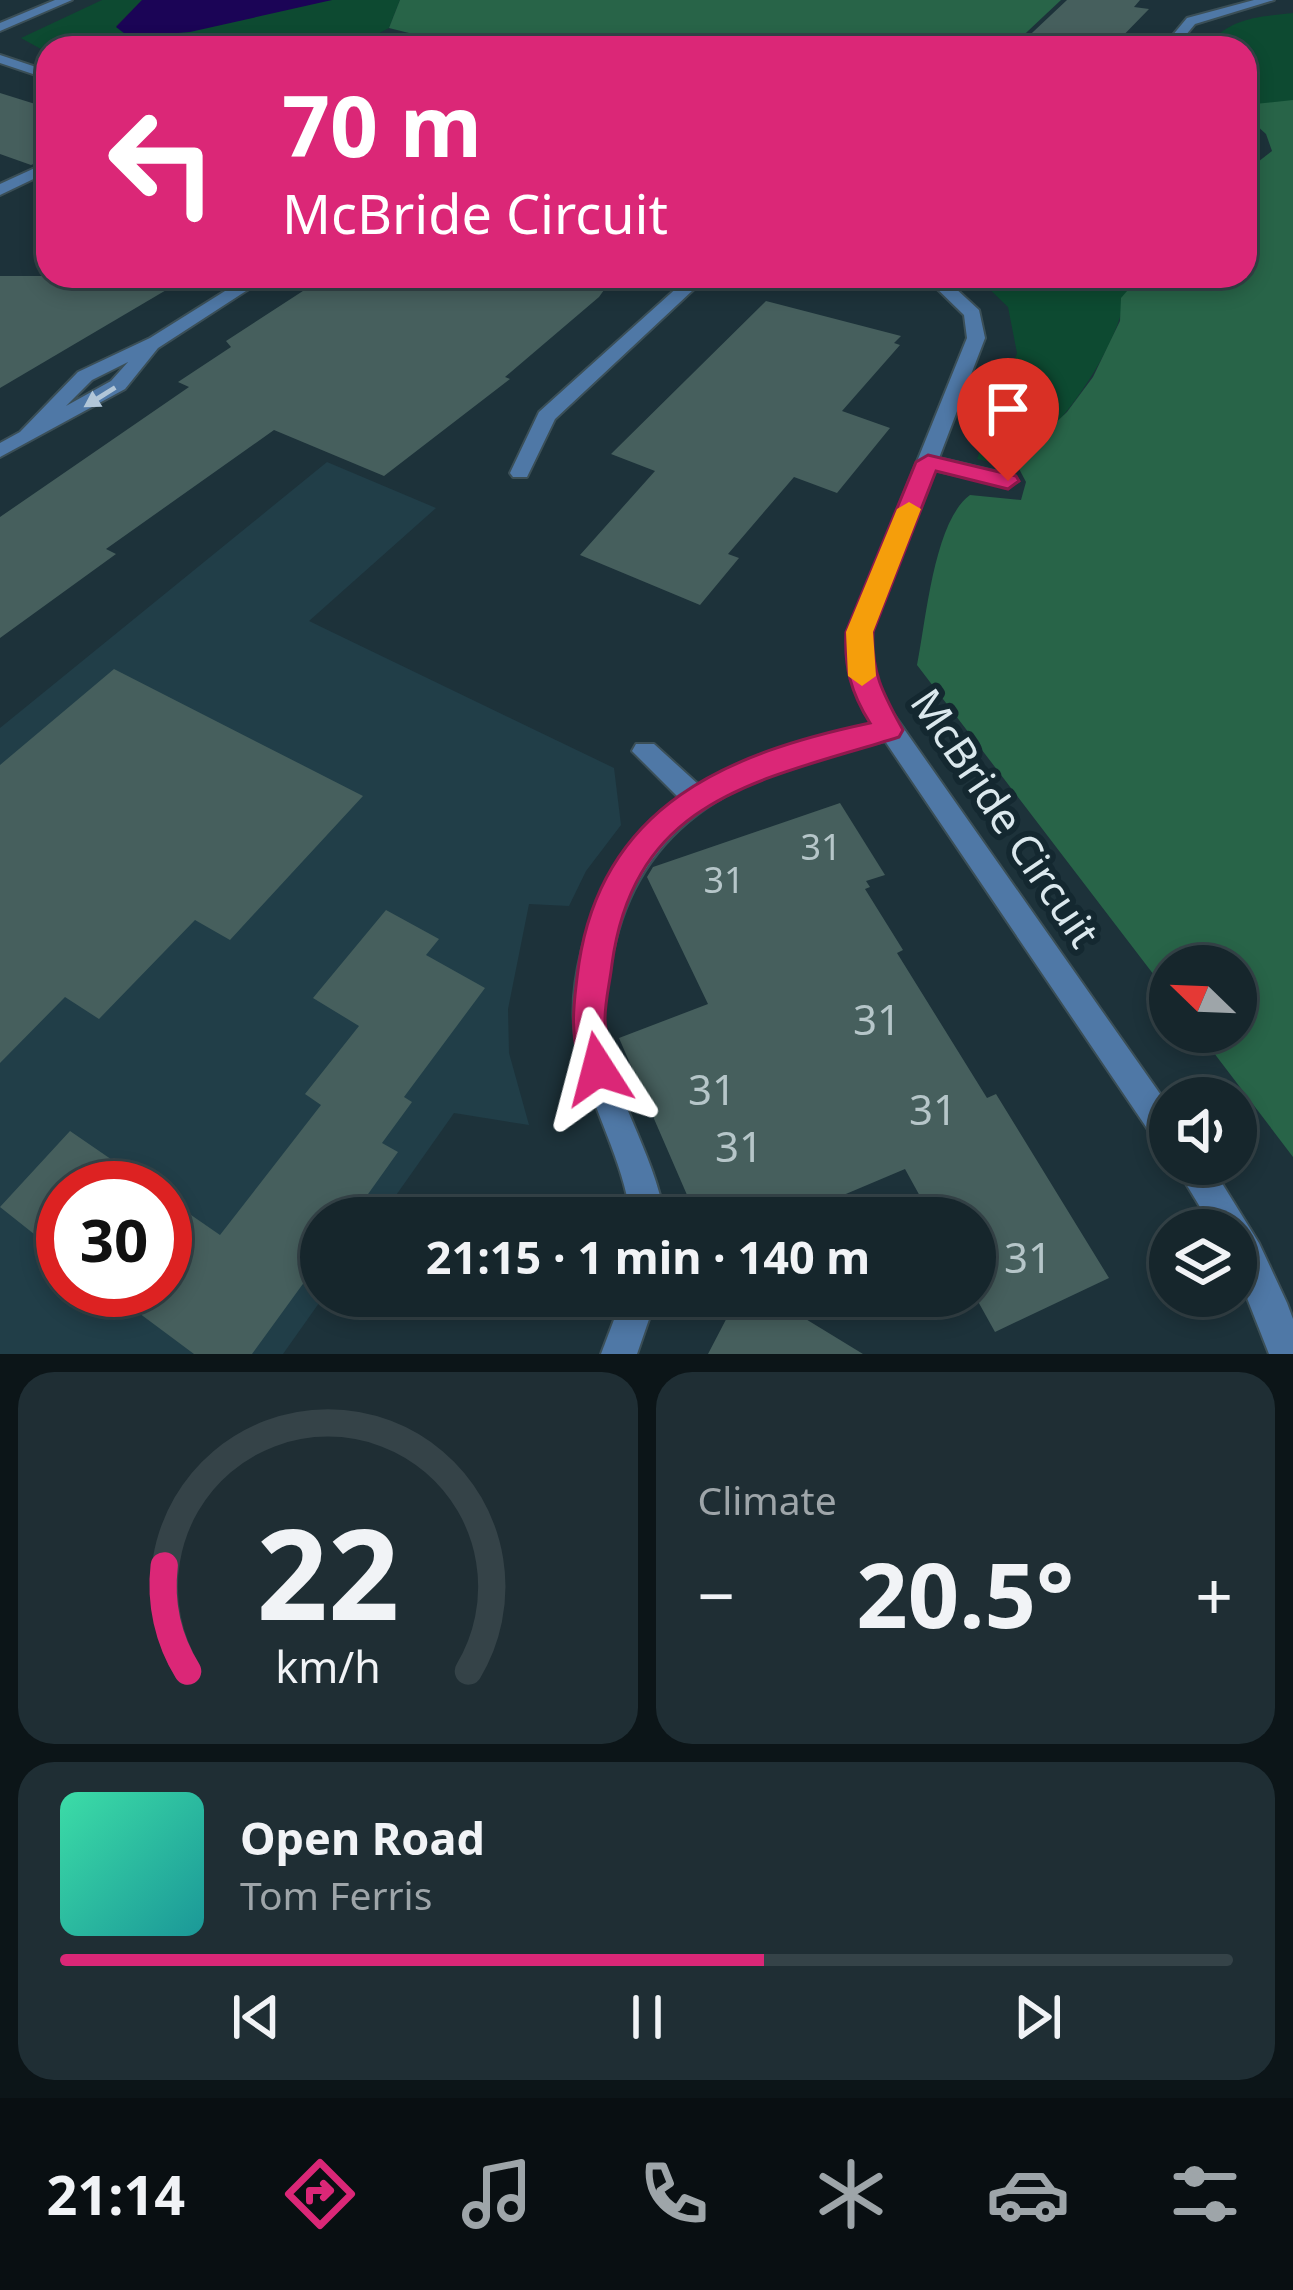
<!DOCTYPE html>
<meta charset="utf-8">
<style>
body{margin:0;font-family:"Noto Sans",sans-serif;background:#1f2e34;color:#f1f3f6;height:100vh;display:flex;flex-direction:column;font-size:45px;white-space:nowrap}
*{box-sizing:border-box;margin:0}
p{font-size:39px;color:#9ea5a9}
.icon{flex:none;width:66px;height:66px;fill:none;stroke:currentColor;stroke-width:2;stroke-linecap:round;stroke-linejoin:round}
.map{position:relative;height:1354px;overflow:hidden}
.sheet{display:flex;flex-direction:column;gap:18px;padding:18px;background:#0c1518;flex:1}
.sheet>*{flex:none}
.banner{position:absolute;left:36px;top:36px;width:1221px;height:252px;border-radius:36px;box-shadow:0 6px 18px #0003,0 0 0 3px #354348;background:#db2777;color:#fff;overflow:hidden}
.needle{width:78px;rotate:293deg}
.tools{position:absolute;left:1149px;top:945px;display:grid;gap:24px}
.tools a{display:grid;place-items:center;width:108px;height:108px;border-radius:50%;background:#16262c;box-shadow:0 6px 18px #0003,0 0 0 3px #354348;font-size:60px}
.speed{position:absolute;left:36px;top:1161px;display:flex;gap:24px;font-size:60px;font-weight:700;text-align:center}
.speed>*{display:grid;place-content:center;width:156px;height:156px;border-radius:50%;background:#16262c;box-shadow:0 6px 18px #0003,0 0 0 3px #354348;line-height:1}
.speed .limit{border:18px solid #d22;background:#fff;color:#111}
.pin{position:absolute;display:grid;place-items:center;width:102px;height:102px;color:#fff;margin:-123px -51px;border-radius:50% 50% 50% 0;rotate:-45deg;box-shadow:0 0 12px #0007}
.pin .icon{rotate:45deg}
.me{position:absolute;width:132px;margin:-66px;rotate:351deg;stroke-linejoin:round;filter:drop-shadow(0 0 9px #0008)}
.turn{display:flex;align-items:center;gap:42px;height:252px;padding:0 48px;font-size:54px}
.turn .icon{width:156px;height:156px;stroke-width:2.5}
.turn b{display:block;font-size:84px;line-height:102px}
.big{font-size:90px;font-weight:700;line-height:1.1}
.sheet .widget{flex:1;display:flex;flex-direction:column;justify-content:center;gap:18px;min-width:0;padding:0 42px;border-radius:36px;background:#1f2e34}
.sheet .dial{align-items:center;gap:0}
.dial svg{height:312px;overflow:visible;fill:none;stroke:#354348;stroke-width:7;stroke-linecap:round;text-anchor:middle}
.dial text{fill:#f1f3f6;stroke:none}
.song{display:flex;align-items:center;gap:36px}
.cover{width:144px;height:144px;border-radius:18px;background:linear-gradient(135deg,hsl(160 70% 55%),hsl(180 70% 35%))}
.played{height:12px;border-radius:6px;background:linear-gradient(90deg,#db2777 60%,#354348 60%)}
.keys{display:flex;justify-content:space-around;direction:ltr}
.heat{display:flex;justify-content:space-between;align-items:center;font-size:66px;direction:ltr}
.sheet .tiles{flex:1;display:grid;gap:18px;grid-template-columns:1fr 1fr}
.widget:last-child{grid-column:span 2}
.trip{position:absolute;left:300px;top:1197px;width:696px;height:120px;border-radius:60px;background:#16262c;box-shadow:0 6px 18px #0003,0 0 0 3px #354348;font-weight:700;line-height:120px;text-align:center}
.tab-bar{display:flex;height:192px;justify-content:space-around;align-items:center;background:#090f12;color:#9ea5a9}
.tab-bar .icon{width:84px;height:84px}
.tab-bar .on{color:#db2777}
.tab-bar b{font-size:54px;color:#f1f3f6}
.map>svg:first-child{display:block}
</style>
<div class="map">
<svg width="1293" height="1354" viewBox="0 0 1293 1354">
<rect width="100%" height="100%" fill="#1d323a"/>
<path fill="#213e48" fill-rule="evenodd" d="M 327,462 L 436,508 L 309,621 L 614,768 L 621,825 L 586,871 L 569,906 L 529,904 L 508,1009 L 509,1053 L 529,1125 L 454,1113 L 380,1218 L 321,1218 L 324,1296 L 283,1354 L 0,1354 L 0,728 ZM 63,1188 L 165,1188 L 165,1290 L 63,1290 Z"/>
<g fill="#0d4a31">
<path d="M 102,0 L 142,0 L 116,26 L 332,0 L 400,0 L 389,28 L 350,48 L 48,48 L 48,53 L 21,38 Z"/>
<path d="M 1293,13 L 1293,122 L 1245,114 L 1245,48 L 1205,48 C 1229,18 1256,17 1293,13 Z"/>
<path d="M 976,276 L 1140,276 C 1117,303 1128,298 1117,326 C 1098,375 1053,439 1007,466 L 977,459 L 1017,353 L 1008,307 Z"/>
</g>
<g fill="#286448">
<path d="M 400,0 L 1061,0 L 1010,48 L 469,48 L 389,28 Z"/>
<path d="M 1293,100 L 1293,1157 L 1198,1032 L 1236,1032 L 1236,966 L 1170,966 L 1170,996 L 917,665 C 926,621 934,521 970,495 L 1021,500 L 1026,482 L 1015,461 L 1067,412 L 1093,377 L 1120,321 L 1121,298 L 1140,276 L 1245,276 L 1245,172 L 1272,151 L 1266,134 L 1245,115 L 1245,105 Z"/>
</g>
<path fill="#1b0456" d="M 142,0 L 332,0 L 190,32 L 129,37 L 116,27 Z"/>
<g fill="#465f5d">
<path d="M 1067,0 L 1140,0 L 1134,7 L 1149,9 L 1111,48 L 1016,48 Z"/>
<path d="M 0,93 L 48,108 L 48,158 L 31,165 L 0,154 Z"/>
<path d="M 0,276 L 190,276 L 0,388 Z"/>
<path d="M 326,276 L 612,276 L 597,288 L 604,290 L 599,297 L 505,377 L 510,379 L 384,476 L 274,430 L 106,549 L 116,554 L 0,638 L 0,517 L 189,387 L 178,382 L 231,347 L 226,341 Z"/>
<path d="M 766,301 L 901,336 L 894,343 L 900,345 L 842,411 L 890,428 L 837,493 L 794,477 L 728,554 L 739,558 L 700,605 L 580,555 L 655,471 L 611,454 Z"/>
<path d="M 114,669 L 363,796 L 230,940 L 195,920 L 99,1019 L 65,997 L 0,1063 L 0,765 Z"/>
<path d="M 840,803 L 885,875 L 866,881 L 870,887 L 865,889 L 903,950 L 897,953 L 987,1098 L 996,1094 L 1109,1278 L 995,1332 L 975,1296 L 975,1218 L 932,1218 L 905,1169 L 834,1199 L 844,1218 L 697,1218 L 619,1038 L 708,1004 L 647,877 L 653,867 Z"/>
<path d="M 386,910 L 439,939 L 426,955 L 485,988 L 404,1097 L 412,1102 L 382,1143 L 398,1152 L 351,1218 L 321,1218 L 321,1259 L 252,1354 L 194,1354 L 108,1290 L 165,1290 L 165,1197 L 220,1235 L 321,1105 L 305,1094 L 359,1026 L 313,998 Z"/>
<path d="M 70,1131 L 153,1188 L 63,1188 L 63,1257 L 0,1207 Z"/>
<path d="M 759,1296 L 768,1296 L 863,1354 L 708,1354 L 733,1306 L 749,1317 Z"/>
</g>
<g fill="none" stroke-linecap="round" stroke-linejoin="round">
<defs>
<g id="street">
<path d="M 55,0 L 72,0 L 0,31 L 0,23 Z"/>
<path d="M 1254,0 L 1274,0 L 1195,24 L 1175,48 L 1162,48 L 1187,18 Z"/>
<path d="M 0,55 L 48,71 L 48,79 L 0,63 Z"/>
<path d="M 48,162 L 48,172 L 0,195 L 0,184 Z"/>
<path d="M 249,276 L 269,276 L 158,348 L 125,389 L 0,457 L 0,443 L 20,432 L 78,372 L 150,338 ZM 128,362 L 111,381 L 66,406 L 92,380 Z"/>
<path d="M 690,276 L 708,276 L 555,419 L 527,477 L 513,477 L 510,473 L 539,412 Z"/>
<path d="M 924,276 L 942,276 L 979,310 L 985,338 L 939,458 L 1015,476 L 1018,481 L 1008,487 L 934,470 L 872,632 L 870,657 L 878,692 L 1170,1108 L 1170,1151 L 1159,1146 L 885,741 C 762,769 647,807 615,943 C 609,969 600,999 603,1025 C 610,1092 654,1151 665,1218 L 631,1218 C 623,1159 592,1109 578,1051 C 563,991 588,909 621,857 C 636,833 658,815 679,798 L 632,751 L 636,744 L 654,744 L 699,785 L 779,749 L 873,724 C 853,694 845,669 848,632 L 967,338 L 964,315 Z"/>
<path d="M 1174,1164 L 1210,1164 L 1259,1243 L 1287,1303 L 1293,1319 L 1293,1354 L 1269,1354 L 1236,1270 L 1236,1230 L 1214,1230 Z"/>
<path d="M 623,1296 L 657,1296 L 637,1354 L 601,1354 Z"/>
</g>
</defs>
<use href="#street" stroke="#3b4f57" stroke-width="4"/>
<use href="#street" fill="#4f78a6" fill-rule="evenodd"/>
</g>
<defs><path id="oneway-solid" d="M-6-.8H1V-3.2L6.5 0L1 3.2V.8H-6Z" transform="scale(3)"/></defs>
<use fill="#b1c6d8" href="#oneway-solid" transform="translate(100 397) rotate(148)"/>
<path fill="#db2777" stroke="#8e194d" stroke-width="3" d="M 928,455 L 1016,476 L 1019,481 L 1008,489 L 936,471 L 873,632 C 871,673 884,695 903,730 L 899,737 C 764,780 635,795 612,964 C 610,982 605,1001 605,1019 C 605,1041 620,1059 611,1081 L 598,1085 L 586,1081 C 568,1040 573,1005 579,963 C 603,805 728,753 870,723 C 851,693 844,667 846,632 L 916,462 Z"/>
<path fill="#f59e0b" d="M 909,502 L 921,509 L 873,632 L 876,676 L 862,686 L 848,676 L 846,632 L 897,509 Z"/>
<g text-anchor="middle" stroke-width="12" stroke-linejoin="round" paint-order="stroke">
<g font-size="36" fill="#b6c6c9">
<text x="821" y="860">31</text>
<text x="724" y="893">31</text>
</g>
<g font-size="42" fill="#dbe8ed" stroke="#142830">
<text transform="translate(1005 818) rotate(56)" y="15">McBride Circuit</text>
</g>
<g font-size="42" fill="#b6c6c9">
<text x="877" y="1035">31</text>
<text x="712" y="1105">31</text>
<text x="933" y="1125">31</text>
<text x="739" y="1162">31</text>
<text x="1028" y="1273">31</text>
</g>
</g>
</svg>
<div class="tools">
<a><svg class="needle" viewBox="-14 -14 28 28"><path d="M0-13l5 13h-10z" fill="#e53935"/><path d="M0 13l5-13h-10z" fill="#9ea5a9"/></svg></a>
<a><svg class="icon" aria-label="sound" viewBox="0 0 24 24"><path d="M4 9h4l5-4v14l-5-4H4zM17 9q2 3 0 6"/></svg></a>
<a><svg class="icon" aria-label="layers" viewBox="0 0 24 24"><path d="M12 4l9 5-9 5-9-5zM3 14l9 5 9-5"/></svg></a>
</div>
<div class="speed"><div class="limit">30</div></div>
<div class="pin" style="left:1008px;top:481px;background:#d93025"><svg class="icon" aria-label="arrive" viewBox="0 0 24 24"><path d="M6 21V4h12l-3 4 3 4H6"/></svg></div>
<svg class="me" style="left:598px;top:1069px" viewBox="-20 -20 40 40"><path d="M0-17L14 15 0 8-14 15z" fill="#db2777" stroke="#fff" stroke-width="4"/></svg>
<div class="trip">21:15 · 1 min · 140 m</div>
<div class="banner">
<div class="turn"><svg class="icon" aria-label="left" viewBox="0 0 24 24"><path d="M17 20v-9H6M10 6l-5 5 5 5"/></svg><div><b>70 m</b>McBride Circuit</div></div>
</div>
</div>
<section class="sheet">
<div class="tiles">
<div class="widget dial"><svg viewBox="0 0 100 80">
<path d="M14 69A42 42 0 1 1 86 69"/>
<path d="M14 69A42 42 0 0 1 8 42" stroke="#db2777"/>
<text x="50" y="56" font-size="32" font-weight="700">22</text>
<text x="50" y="72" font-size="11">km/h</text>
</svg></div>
<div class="widget"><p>Climate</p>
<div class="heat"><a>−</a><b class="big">20.5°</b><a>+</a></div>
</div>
<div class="widget">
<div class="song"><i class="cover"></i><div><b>Open Road</b><p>Tom Ferris</p></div></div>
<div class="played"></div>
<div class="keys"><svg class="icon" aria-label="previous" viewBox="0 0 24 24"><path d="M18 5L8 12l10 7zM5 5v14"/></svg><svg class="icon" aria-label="pause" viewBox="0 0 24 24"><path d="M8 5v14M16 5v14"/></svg><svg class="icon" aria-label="next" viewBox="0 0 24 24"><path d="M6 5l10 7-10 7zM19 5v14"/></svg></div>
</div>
</div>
</section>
<nav class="tab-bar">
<b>21:14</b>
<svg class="icon on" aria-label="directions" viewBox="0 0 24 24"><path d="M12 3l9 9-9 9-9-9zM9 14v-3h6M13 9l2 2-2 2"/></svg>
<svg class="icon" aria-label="music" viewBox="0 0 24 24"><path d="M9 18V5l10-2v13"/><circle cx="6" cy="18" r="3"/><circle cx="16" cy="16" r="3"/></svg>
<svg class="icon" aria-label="phone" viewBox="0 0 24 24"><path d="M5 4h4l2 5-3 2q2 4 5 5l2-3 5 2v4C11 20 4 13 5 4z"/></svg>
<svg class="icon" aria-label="climate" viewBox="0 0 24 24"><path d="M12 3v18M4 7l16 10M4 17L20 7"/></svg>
<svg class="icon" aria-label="car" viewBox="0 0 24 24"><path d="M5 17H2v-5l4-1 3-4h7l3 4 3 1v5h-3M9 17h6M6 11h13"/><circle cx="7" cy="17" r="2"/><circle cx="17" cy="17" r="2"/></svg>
<svg class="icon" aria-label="filters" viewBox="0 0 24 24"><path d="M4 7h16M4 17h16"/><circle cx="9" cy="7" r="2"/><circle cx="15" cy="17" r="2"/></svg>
</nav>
